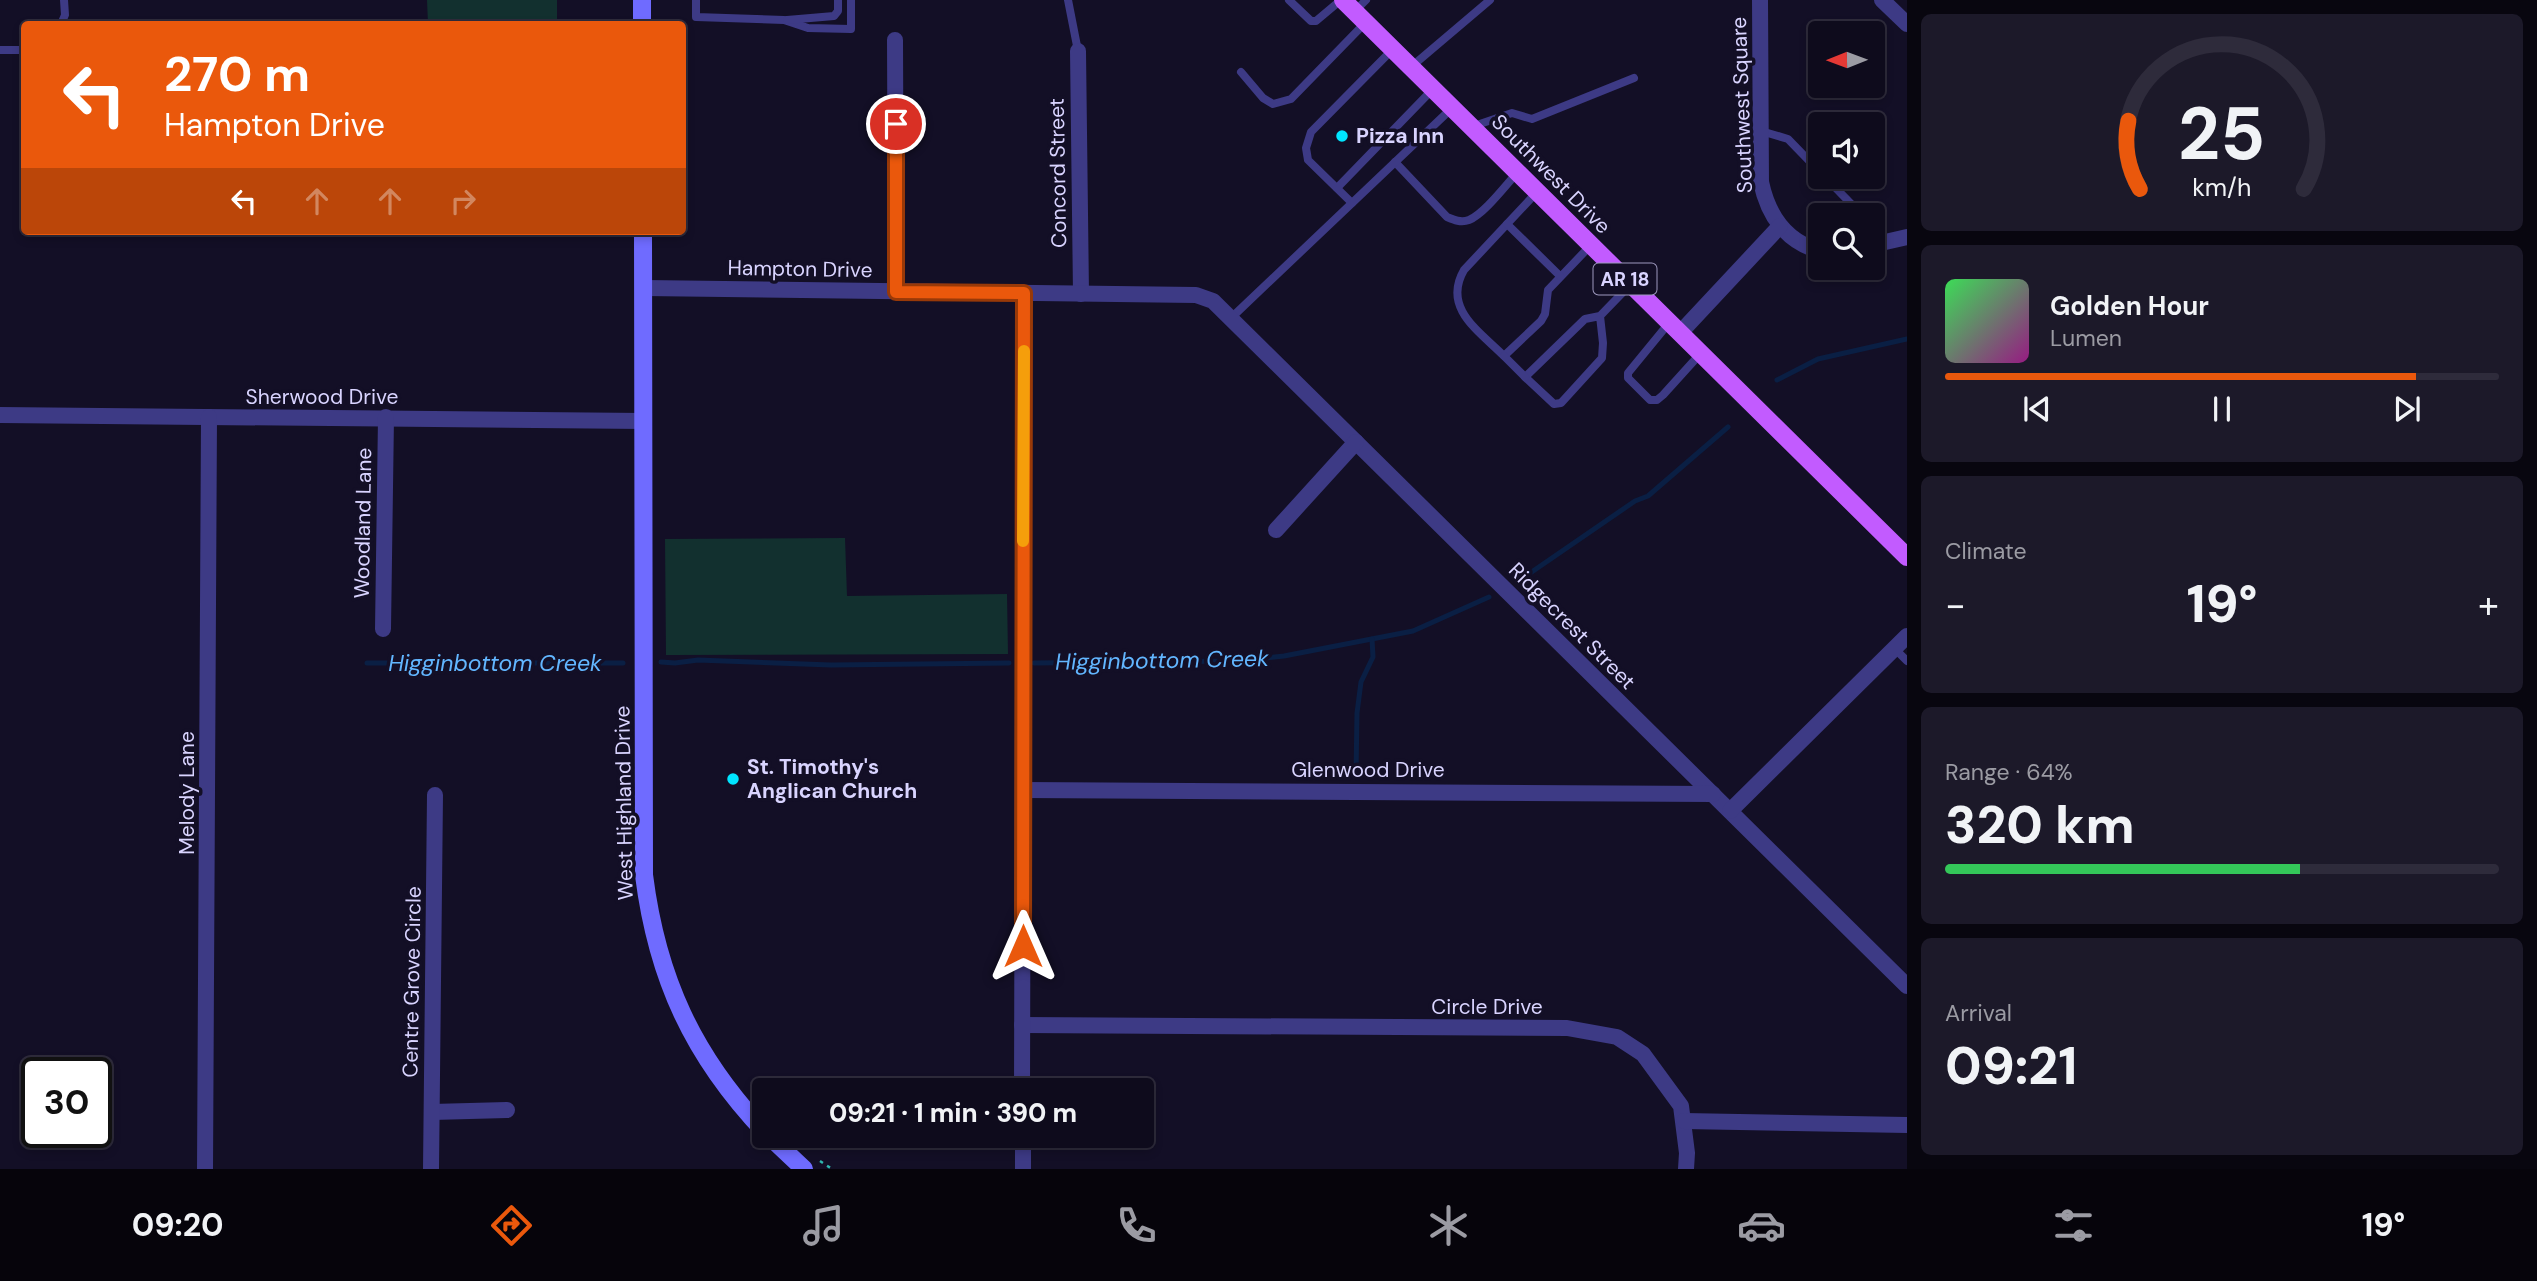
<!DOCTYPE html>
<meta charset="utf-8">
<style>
body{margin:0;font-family:"DM Sans",sans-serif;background:#1c1929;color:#f1f3f6;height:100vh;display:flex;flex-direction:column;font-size:26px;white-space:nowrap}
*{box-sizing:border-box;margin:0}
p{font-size:23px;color:#9b9ba3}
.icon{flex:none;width:38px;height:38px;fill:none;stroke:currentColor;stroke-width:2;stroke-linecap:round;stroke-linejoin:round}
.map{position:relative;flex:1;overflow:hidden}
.panel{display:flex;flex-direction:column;gap:14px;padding:14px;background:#08060f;width:630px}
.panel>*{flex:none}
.top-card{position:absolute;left:21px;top:21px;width:665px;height:214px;border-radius:7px;box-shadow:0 4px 10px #0003,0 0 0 2px #2e2b3b;background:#ea580c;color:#fff;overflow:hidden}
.needle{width:46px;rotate:269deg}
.fabs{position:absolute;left:1808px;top:21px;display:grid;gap:14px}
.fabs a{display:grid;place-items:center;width:77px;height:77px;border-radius:7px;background:#0e0b1c;box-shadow:0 4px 10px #0003,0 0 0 2px #2e2b3b;font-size:35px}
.speed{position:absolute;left:21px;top:1057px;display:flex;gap:14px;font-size:35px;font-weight:700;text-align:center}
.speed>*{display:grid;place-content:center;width:91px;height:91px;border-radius:50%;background:#0e0b1c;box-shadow:0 4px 10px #0003,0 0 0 2px #2e2b3b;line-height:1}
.speed .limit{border:4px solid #111;border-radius:10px;background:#fff;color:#111}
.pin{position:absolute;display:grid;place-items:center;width:60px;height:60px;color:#fff;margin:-30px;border:4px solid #fff;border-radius:50%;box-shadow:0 2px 7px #0007}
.me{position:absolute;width:77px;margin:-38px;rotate:0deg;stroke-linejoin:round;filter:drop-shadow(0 0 5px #0008)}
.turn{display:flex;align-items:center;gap:24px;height:147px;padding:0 28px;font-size:32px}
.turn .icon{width:91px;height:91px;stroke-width:2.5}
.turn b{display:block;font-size:49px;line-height:60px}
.lanes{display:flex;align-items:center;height:66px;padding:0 28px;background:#0003;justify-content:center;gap:35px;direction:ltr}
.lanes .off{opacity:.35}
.big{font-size:52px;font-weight:800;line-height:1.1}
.panel .card{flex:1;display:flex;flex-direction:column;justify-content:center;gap:10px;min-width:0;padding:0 24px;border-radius:10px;background:#1c1929}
.panel .dial{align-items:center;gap:0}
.dial svg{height:182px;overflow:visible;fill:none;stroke:#2e2b3b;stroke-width:7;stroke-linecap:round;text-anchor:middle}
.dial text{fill:#f1f3f6;stroke:none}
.song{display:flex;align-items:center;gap:21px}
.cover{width:84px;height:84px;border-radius:10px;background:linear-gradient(135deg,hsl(130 70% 55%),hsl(310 70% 35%))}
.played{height:7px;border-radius:4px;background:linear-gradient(90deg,#ea580c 85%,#2e2b3b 85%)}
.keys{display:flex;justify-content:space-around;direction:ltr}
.heat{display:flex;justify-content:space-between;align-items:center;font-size:38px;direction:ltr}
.charge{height:10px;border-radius:5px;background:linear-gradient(90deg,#34c759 64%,#2e2b3b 0)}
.trip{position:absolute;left:752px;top:1078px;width:402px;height:70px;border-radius:7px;background:#0e0b1c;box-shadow:0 4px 10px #0003,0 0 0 2px #2e2b3b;font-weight:800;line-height:70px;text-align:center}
.tabs{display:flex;height:112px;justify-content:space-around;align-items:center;background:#06040b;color:#9b9ba3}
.tabs .icon{width:49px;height:49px}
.tabs .active{color:#ea580c}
.tabs b{font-size:32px;color:#f1f3f6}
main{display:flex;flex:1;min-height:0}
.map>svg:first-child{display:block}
</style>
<main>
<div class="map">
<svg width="1907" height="1169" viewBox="0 0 1907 1169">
<rect width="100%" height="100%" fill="#130f26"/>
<g fill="#12302f">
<path d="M 427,0 L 557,0 L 557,24 L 428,24 Z"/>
<path d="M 845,538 L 847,596 L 1007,594 L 1008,654 L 666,655 L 665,539 Z"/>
</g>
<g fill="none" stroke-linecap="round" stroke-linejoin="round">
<g stroke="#0a1f44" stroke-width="5">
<path d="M 1777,380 L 1818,359 L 1907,339"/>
<path d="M 1517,582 L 1635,501 L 1648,496 L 1728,427"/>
<path d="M 661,662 L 675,663 L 698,660 L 831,665 L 1009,663"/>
<path d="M 367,663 L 623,663"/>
<path d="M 1034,663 L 1236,661 L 1284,656 L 1413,631 L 1489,597"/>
<path d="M 1356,775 L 1357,713 L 1361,682 L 1373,657 L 1372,639"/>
</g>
<path stroke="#2fb8b0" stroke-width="2.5" stroke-dasharray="3.5 5" stroke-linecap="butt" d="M 820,1161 L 832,1169"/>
<g stroke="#3d3a85" stroke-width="8">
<path d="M 696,0 L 696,17 L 784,20 L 808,28 L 851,29 L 851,0"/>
<path d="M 1068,0 L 1078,51"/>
<path d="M 1289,0 L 1311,21 L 1316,21 L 1341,0"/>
<path d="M 1355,11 L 1366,0"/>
<path d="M 787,20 L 834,16 L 838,11 L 838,0"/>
<path d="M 61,24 L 65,15 L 64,0"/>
<path d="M 0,50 L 24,50"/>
<path d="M 1411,67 L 1490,0"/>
<path d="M 1241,72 L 1263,98 L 1273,104 L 1291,99 L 1366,22"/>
<path d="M 1471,127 L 1512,113 L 1532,119 L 1634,78"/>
<path d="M 1761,131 L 1788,139 L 1820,172"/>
<path d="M 1395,162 L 1447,217 C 1454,220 1461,223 1469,220 C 1484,214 1505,186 1517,173"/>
<path d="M 1825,177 L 1862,215"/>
<path d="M 1337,188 L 1433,89"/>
<path d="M 1537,192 L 1464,270 C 1442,308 1479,331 1504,356 L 1541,321 L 1545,314 L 1548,290 L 1591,245"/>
<path d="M 1352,203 L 1308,160 L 1306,148 L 1311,132 L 1393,49"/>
<path d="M 1507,224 L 1560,276"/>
<path d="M 1872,229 L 1883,243"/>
<path d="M 1600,316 L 1603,343 L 1602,358 L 1561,403 L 1554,404 L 1525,377 L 1585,319 L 1600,316 L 1630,285"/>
<path d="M 1230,319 L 1451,109"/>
<path d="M 1669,323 L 1628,373 L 1628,378 L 1650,400 L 1657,400 L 1663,395 L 1701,353"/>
<path d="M 1504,356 L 1525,377"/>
<path d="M 1895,649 L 1907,661"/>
</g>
<g stroke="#3d3a85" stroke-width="16">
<path d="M 1760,0 L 1761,182 C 1768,215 1786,242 1820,251"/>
<path d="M 1882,0 L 1907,24"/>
<path d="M 895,40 L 896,292"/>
<path d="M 1078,51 L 1081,294"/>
<path d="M 1872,245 L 1907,237"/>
<path d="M 644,288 L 1196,295 L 1213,301 L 1907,986"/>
<path d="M 1680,333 L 1780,226"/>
<path d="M 0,415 L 644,421"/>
<path d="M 1276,530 L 1356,442"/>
<path d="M 383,629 L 386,417"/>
<path d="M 1023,790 L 1713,794"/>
<path d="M 1730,811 L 1907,636"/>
<path d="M 1022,1025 L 1567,1028 L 1617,1037 L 1643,1054 L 1681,1106 L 1687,1153 L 1686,1169"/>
<path d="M 1022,1090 L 1024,293"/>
<path d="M 432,1112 L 507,1110"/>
<path d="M 1684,1121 L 1907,1125"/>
<path d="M 1023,1136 L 1023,1169"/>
<path d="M 205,1169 L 209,417"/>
<path d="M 431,1169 L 435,795"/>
</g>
<g stroke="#6f6bff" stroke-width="18">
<path d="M 642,0 L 642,24"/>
<path d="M 643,231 L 644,875 C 657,978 693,1056 765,1132"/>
<path d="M 769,1136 L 804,1169"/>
</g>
<path stroke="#c25bff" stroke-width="18" d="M 1343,0 L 1907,557"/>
</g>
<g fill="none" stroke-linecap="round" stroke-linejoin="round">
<defs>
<path id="route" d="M 896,124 L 896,292 L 1024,293 L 1023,946"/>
</defs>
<use href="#route" stroke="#983908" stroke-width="18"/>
<use href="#route" stroke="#ea580c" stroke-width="12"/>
<path stroke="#f59e0b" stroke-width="12" d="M 1023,541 L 1024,351"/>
</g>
<g fill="#00e5ff" stroke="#130f26" stroke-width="2.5">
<circle cx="1342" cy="136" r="7"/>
<circle cx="733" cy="779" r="7"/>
</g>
<g text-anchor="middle" stroke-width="7" stroke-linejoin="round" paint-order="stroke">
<rect fill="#130f26" stroke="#9e99be" stroke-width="2" x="1593.5" y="263.5" width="63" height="31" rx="5"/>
<g font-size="19" font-weight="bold" fill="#d9d4ff">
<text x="1625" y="286">AR 18</text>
</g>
<g font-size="21" fill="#d9d4ff" stroke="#130f26">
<text transform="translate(1742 105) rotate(-92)" y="7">Southwest Square</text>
<text transform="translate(1058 173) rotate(-91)" y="7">Concord Street</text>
<text transform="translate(1551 174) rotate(45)" y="7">Southwest Drive</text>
<text transform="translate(800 269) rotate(1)" y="7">Hampton Drive</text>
<text x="322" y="404">Sherwood Drive</text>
<text transform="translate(363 523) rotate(-89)" y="7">Woodland Lane</text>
<text transform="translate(1572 626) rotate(45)" y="7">Ridgecrest Street</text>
<text x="1368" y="777">Glenwood Drive</text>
<text transform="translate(187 793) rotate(-90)" y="7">Melody Lane</text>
<text transform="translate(624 803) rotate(-91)" y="7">West Highland Drive</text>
<text transform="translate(412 982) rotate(-89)" y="7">Centre Grove Circle</text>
<text x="1487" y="1014">Circle Drive</text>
</g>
<g font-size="21" font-weight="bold" fill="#d9d4ff" stroke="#130f26" text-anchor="start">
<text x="1356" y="143">Pizza Inn</text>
<text x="747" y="774">St. Timothy's<tspan x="747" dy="24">Anglican Church</tspan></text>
</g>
<g font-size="23" font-style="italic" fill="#62b6ff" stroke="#130f26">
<text transform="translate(1162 660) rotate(-1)" y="8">Higginbottom Creek</text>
<text x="495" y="671">Higginbottom Creek</text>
</g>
</g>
</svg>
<div class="fabs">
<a><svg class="needle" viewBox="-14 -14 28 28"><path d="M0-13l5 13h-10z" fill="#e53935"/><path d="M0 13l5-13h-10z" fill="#9b9ba3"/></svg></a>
<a><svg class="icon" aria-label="sound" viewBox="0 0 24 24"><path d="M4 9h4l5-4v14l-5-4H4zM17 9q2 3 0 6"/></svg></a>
<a><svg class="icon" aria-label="search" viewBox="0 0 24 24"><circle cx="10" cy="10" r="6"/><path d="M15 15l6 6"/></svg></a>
</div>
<div class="speed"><div class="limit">30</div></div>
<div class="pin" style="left:896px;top:124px;background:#d93025"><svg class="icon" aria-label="arrive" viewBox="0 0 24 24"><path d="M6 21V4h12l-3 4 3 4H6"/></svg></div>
<svg class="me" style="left:1023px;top:946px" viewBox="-20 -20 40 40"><path d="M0-17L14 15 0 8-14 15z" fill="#ea580c" stroke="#fff" stroke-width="4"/></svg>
<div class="trip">09:21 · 1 min · 390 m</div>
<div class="top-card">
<div class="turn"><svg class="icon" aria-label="left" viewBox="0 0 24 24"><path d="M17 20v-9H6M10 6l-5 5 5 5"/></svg><div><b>270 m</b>Hampton Drive</div></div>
<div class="lanes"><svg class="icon" aria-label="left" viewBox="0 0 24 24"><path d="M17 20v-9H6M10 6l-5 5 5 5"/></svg><svg class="icon off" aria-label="ahead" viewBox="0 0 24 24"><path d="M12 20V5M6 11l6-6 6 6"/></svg><svg class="icon off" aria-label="ahead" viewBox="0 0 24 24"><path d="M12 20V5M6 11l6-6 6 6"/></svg><svg class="icon off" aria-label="right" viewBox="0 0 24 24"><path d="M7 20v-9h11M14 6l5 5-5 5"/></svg></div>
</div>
</div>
<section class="panel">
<div class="card dial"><svg viewBox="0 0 100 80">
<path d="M14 69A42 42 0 1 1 86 69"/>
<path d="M14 69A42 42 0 0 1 9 39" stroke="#ea580c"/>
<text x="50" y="56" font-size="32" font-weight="700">25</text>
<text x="50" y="72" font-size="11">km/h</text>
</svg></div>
<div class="card">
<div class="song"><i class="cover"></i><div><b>Golden Hour</b><p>Lumen</p></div></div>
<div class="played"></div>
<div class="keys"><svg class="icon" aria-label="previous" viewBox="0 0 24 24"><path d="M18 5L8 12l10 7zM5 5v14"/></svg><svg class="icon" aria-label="pause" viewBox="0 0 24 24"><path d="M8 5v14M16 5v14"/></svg><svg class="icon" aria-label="next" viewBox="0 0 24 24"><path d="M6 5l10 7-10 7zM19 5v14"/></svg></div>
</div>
<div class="card"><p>Climate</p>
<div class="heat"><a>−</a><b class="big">19°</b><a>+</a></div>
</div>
<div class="card"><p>Range · 64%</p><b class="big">320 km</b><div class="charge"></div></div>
<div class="card"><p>Arrival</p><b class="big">09:21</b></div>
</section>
</main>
<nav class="tabs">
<b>09:20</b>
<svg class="icon active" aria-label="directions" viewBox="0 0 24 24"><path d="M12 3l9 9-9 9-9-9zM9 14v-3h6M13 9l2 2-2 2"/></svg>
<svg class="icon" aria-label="music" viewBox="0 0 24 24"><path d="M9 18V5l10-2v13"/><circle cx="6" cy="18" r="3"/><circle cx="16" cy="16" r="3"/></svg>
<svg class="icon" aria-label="phone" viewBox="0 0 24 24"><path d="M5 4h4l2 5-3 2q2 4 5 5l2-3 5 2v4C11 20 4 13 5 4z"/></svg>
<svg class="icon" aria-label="climate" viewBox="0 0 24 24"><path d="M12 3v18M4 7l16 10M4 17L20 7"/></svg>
<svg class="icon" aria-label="car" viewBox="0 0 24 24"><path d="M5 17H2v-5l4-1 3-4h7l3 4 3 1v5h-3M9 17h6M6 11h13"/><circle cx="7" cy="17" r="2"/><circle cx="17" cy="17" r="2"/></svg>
<svg class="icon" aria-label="filters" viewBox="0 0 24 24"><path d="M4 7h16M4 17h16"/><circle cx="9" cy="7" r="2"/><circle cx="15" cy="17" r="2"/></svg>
<b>19°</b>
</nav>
